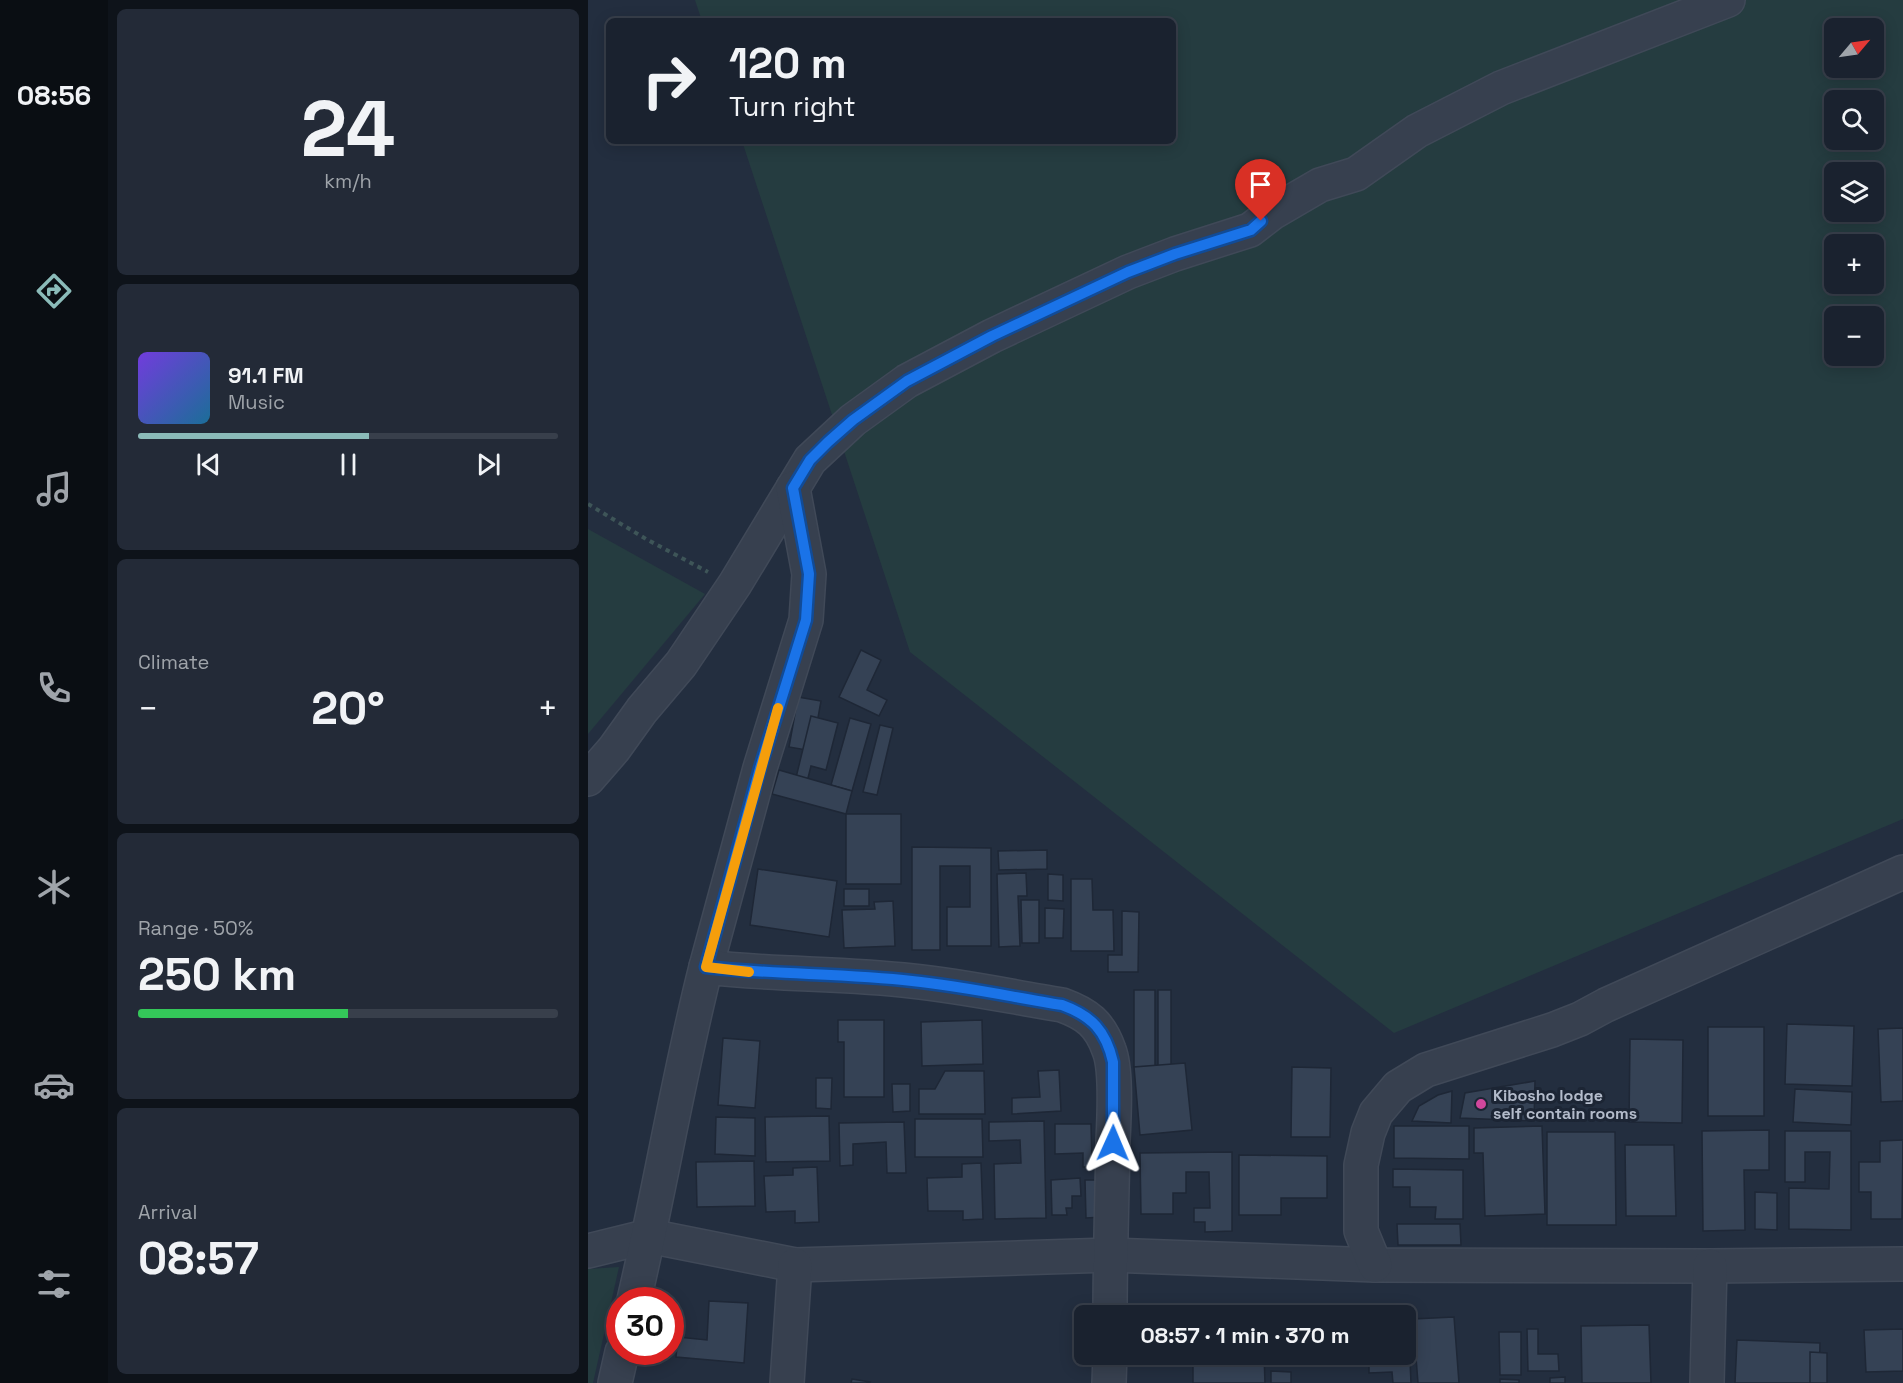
<!DOCTYPE html>
<meta charset="utf-8">
<style>
body{margin:0;font-family:"Space Grotesk",sans-serif;background:#232a37;color:#f1f3f6;height:100vh;display:flex;flex-direction:column;font-size:22px;white-space:nowrap}
*{box-sizing:border-box;margin:0}
p{font-size:20px;color:#9fa4aa}
.icon{flex:none;width:33px;height:33px;fill:none;stroke:currentColor;stroke-width:2;stroke-linecap:round;stroke-linejoin:round}
.map{position:relative;flex:1;overflow:hidden}
.drawer{display:flex;flex-direction:column;gap:9px;padding:9px;background:#0e131a;width:480px}
.drawer>*{flex:none}
.hud{position:absolute;left:18px;top:18px;width:570px;height:126px;border-radius:9px;box-shadow:0 3px 15px #0003,0 0 0 2px #383f4b;background:#1a222f;color:#f1f3f6;overflow:hidden}
.needle{width:39px;rotate:61deg}
.fabs{position:absolute;left:1236px;top:18px;display:grid;gap:12px}
.fabs a{display:grid;place-items:center;width:60px;height:60px;border-radius:9px;background:#1a222f;box-shadow:0 3px 15px #0003,0 0 0 2px #383f4b;font-size:30px}
.speed{position:absolute;left:18px;top:1287px;display:flex;gap:12px;font-size:30px;font-weight:700;text-align:center}
.speed>*{display:grid;place-content:center;width:78px;height:78px;border-radius:50%;background:#1a222f;box-shadow:0 3px 15px #0003,0 0 0 2px #383f4b;line-height:1}
.speed .limit{border:9px solid #d22;background:#fff;color:#111}
.pin{position:absolute;display:grid;place-items:center;width:51px;height:51px;color:#fff;margin:-62px -26px;border-radius:50% 50% 50% 0;rotate:-45deg;box-shadow:0 0 6px #0007}
.pin .icon{rotate:45deg}
.me{position:absolute;width:66px;margin:-33px;rotate:1deg;stroke-linejoin:round;filter:drop-shadow(0 0 4px #0008)}
.turn{display:flex;align-items:center;gap:21px;height:126px;padding:0 24px;font-size:27px}
.turn .icon{width:78px;height:78px;stroke-width:2.5}
.turn b{display:block;font-size:42px;line-height:51px}
.big{font-size:45px;font-weight:800;line-height:1.1}
.drawer .widget{flex:1;display:flex;flex-direction:column;justify-content:center;gap:9px;min-width:0;padding:0 21px;border-radius:9px;background:#232a37}
.drawer .dial{align-items:center;gap:0}
.dial b{font-size:78px;line-height:1}
.song{display:flex;align-items:center;gap:18px}
.cover{width:72px;height:72px;border-radius:9px;background:linear-gradient(135deg,hsl(260 70% 55%),hsl(200 70% 35%))}
.played{height:6px;border-radius:3px;background:linear-gradient(90deg,#8bbbb9 55%,#383f4b 55%)}
.keys{display:flex;justify-content:space-around;direction:ltr}
.heat{display:flex;justify-content:space-between;align-items:center;font-size:33px;direction:ltr}
.charge{height:9px;border-radius:4px;background:linear-gradient(90deg,#34c759 50%,#383f4b 0)}
.trip{position:absolute;left:486px;top:1305px;width:342px;height:60px;border-radius:9px;background:#1a222f;box-shadow:0 3px 15px #0003,0 0 0 2px #383f4b;font-weight:800;line-height:60px;text-align:center}
main{display:flex;flex:1;min-height:0}
.tabs{display:flex;flex-direction:column;width:108px;justify-content:space-around;align-items:center;background:#0a0e13;color:#9fa4aa}
.tabs .icon{width:42px;height:42px}
.tabs .current{color:#8bbbb9}
.tabs b{font-size:27px;color:#f1f3f6}
.map>svg:first-child{display:block}
</style>
<main>
<nav class="tabs">
<b>08:56</b>
<svg class="icon current" aria-label="directions" viewBox="0 0 24 24"><path d="M12 3l9 9-9 9-9-9zM9 14v-3h6M13 9l2 2-2 2"/></svg>
<svg class="icon" aria-label="music" viewBox="0 0 24 24"><path d="M9 18V5l10-2v13"/><circle cx="6" cy="18" r="3"/><circle cx="16" cy="16" r="3"/></svg>
<svg class="icon" aria-label="phone" viewBox="0 0 24 24"><path d="M5 4h4l2 5-3 2q2 4 5 5l2-3 5 2v4C11 20 4 13 5 4z"/></svg>
<svg class="icon" aria-label="climate" viewBox="0 0 24 24"><path d="M12 3v18M4 7l16 10M4 17L20 7"/></svg>
<svg class="icon" aria-label="car" viewBox="0 0 24 24"><path d="M5 17H2v-5l4-1 3-4h7l3 4 3 1v5h-3M9 17h6M6 11h13"/><circle cx="7" cy="17" r="2"/><circle cx="17" cy="17" r="2"/></svg>
<svg class="icon" aria-label="filters" viewBox="0 0 24 24"><path d="M4 7h16M4 17h16"/><circle cx="9" cy="7" r="2"/><circle cx="15" cy="17" r="2"/></svg>
</nav>
<section class="drawer">
<div class="widget dial"><b>24</b><p>km/h</p></div>
<div class="widget">
<div class="song"><i class="cover"></i><div><b>91.1 FM</b><p>Music</p></div></div>
<div class="played"></div>
<div class="keys"><svg class="icon" aria-label="previous" viewBox="0 0 24 24"><path d="M18 5L8 12l10 7zM5 5v14"/></svg><svg class="icon" aria-label="pause" viewBox="0 0 24 24"><path d="M8 5v14M16 5v14"/></svg><svg class="icon" aria-label="next" viewBox="0 0 24 24"><path d="M6 5l10 7-10 7zM19 5v14"/></svg></div>
</div>
<div class="widget"><p>Climate</p>
<div class="heat"><a>−</a><b class="big">20°</b><a>+</a></div>
</div>
<div class="widget"><p>Range · 50%</p><b class="big">250 km</b><div class="charge"></div></div>
<div class="widget"><p>Arrival</p><b class="big">08:57</b></div>
</section>
<div class="map">
<svg width="1315" height="1383" viewBox="0 0 1315 1383">
<rect width="100%" height="100%" fill="#232e3f"/>
<g fill="#253c40" fill-rule="evenodd">
<path d="M 107,0 L 1315,0 L 1315,819 L 806,1033 L 322,652 L 154,141 L 585,141 L 585,21 L 114,21 ZM 1246,28 L 1286,28 L 1286,68 L 1246,68 ZM 1246,100 L 1286,100 L 1286,140 L 1246,140 ZM 1246,172 L 1286,172 L 1286,212 L 1246,212 ZM 1246,244 L 1286,244 L 1286,284 L 1246,284 ZM 1246,316 L 1286,316 L 1286,356 L 1246,356 Z"/>
<path d="M 0,529 L 117,594 L 0,734 Z"/>
<path d="M 31,1267 L 5,1383 L 0,1383 L 0,1269 Z"/>
</g>
<g fill="#354255" stroke="#1e2736" stroke-width="1.5">
<path d="M 273,650 L 293,660 L 279,690 L 299,700 L 291,716 L 251,697 Z"/>
<path d="M 210,697 L 233,701 L 224,751 L 201,747 Z"/>
<path d="M 223,716 L 250,723 L 238,770 L 223,766 L 215,798 L 204,794 Z"/>
<path d="M 262,718 L 283,724 L 264,791 L 243,785 Z"/>
<path d="M 292,725 L 305,728 L 289,795 L 275,792 Z"/>
<path d="M 191,770 L 264,791 L 258,814 L 184,794 Z"/>
<rect x="258" y="814" width="55" height="70"/>
<path d="M 324,847 L 403,848 L 403,946 L 359,946 L 359,907 L 382,907 L 382,866 L 352,866 L 352,950 L 324,950 Z"/>
<path d="M 459,850 L 459,869 L 411,870 L 410,851 Z"/>
<path d="M 170,869 L 249,881 L 241,937 L 162,925 Z"/>
<path d="M 438,873 L 439,896 L 430,896 L 432,946 L 411,947 L 409,874 Z"/>
<path d="M 460,874 L 475,875 L 475,901 L 460,900 Z"/>
<path d="M 483,879 L 504,879 L 505,910 L 525,910 L 526,951 L 483,951 Z"/>
<rect x="256" y="889" width="25" height="17"/>
<path d="M 433,900 L 451,900 L 451,943 L 434,943 Z"/>
<path d="M 305,901 L 307,946 L 256,948 L 254,910 L 287,909 L 286,902 Z"/>
<path d="M 457,908 L 476,909 L 475,938 L 457,938 Z"/>
<path d="M 534,911 L 551,912 L 550,972 L 520,972 L 520,955 L 534,955 Z"/>
<rect x="546" y="990" width="21" height="77"/>
<path d="M 570,990 L 583,990 L 583,1068 L 570,1067 Z"/>
<path d="M 250,1020 L 296,1020 L 296,1097 L 256,1097 L 256,1042 L 250,1042 Z"/>
<path d="M 394,1020 L 395,1064 L 334,1066 L 333,1022 Z"/>
<path d="M 1199,1024 L 1266,1026 L 1264,1086 L 1197,1084 Z"/>
<rect x="1120" y="1027" width="56" height="89"/>
<path d="M 1315,1028 L 1315,1101 L 1293,1102 L 1290,1029 Z"/>
<path d="M 135,1038 L 172,1041 L 167,1108 L 130,1105 Z"/>
<path d="M 1042,1039 L 1095,1040 L 1094,1123 L 1041,1122 Z"/>
<path d="M 597,1063 L 604,1130 L 552,1135 L 546,1067 Z"/>
<path d="M 704,1067 L 743,1068 L 742,1137 L 703,1137 Z"/>
<path d="M 471,1070 L 473,1111 L 424,1114 L 424,1098 L 452,1097 L 450,1071 Z"/>
<path d="M 357,1071 L 396,1071 L 397,1114 L 331,1114 L 331,1089 L 347,1089 Z"/>
<path d="M 228,1078 L 244,1078 L 243,1109 L 228,1108 Z"/>
<path d="M 947,1081 L 946,1121 L 872,1118 L 877,1093 Z"/>
<path d="M 304,1084 L 322,1084 L 322,1111 L 305,1112 Z"/>
<path d="M 1207,1089 L 1264,1092 L 1263,1125 L 1205,1122 Z"/>
<path d="M 864,1091 L 863,1123 L 824,1121 L 831,1106 L 850,1095 Z"/>
<path d="M 241,1116 L 242,1161 L 178,1162 L 177,1117 Z"/>
<path d="M 128,1117 L 167,1118 L 167,1156 L 127,1154 Z"/>
<path d="M 327,1119 L 394,1119 L 395,1157 L 327,1157 Z"/>
<path d="M 456,1121 L 458,1218 L 407,1219 L 406,1164 L 433,1163 L 432,1140 L 401,1141 L 401,1122 Z"/>
<path d="M 316,1122 L 318,1173 L 299,1173 L 298,1142 L 265,1144 L 265,1165 L 252,1166 L 251,1123 Z"/>
<path d="M 467,1124 L 503,1124 L 504,1167 L 495,1167 L 495,1153 L 467,1154 Z"/>
<path d="M 806,1126 L 881,1126 L 881,1159 L 806,1158 Z"/>
<path d="M 954,1126 L 957,1214 L 897,1216 L 895,1153 L 886,1153 L 886,1128 Z"/>
<path d="M 1181,1130 L 1181,1170 L 1156,1170 L 1157,1230 L 1115,1231 L 1114,1131 Z"/>
<path d="M 1197,1131 L 1263,1131 L 1263,1230 L 1201,1229 L 1201,1188 L 1241,1189 L 1242,1152 L 1217,1152 L 1217,1182 L 1197,1182 Z"/>
<path d="M 959,1132 L 1027,1132 L 1028,1225 L 959,1225 Z"/>
<path d="M 1315,1140 L 1314,1219 L 1283,1219 L 1283,1192 L 1271,1192 L 1271,1162 L 1292,1162 L 1292,1141 Z"/>
<path d="M 1037,1145 L 1086,1145 L 1088,1216 L 1038,1216 Z"/>
<path d="M 644,1152 L 644,1231 L 617,1232 L 617,1222 L 606,1222 L 606,1208 L 622,1208 L 621,1172 L 598,1172 L 598,1193 L 585,1193 L 585,1214 L 553,1214 L 552,1153 Z"/>
<path d="M 651,1155 L 739,1156 L 739,1198 L 693,1198 L 693,1215 L 651,1215 Z"/>
<path d="M 166,1161 L 167,1206 L 109,1207 L 108,1162 Z"/>
<path d="M 393,1163 L 395,1219 L 375,1220 L 375,1211 L 340,1211 L 339,1178 L 374,1177 L 374,1164 Z"/>
<path d="M 229,1167 L 231,1222 L 207,1223 L 207,1211 L 178,1212 L 176,1176 L 205,1175 L 205,1168 Z"/>
<path d="M 805,1169 L 875,1170 L 875,1219 L 847,1219 L 848,1207 L 822,1207 L 822,1187 L 805,1187 Z"/>
<path d="M 492,1178 L 493,1196 L 484,1196 L 484,1208 L 478,1208 L 479,1215 L 464,1215 L 463,1180 Z"/>
<path d="M 497,1180 L 514,1180 L 515,1217 L 498,1218 Z"/>
<path d="M 1167,1192 L 1189,1193 L 1189,1230 L 1167,1229 Z"/>
<path d="M 809,1224 L 872,1224 L 873,1245 L 810,1245 Z"/>
<path d="M 121,1301 L 160,1303 L 156,1363 L 88,1357 L 90,1337 L 119,1340 Z"/>
<path d="M 676,1312 L 676,1316 L 604,1316 L 604,1313 Z"/>
<path d="M 818,1317 L 820,1317 L 823,1383 L 805,1383 L 804,1372 L 781,1373 L 781,1354 L 818,1354 Z"/>
<path d="M 866,1317 L 871,1383 L 830,1383 L 825,1319 Z"/>
<path d="M 1061,1325 L 1063,1383 L 994,1383 L 993,1326 Z"/>
<path d="M 939,1329 L 950,1329 L 950,1354 L 970,1354 L 971,1371 L 940,1371 Z"/>
<path d="M 1315,1329 L 1315,1371 L 1278,1372 L 1276,1330 Z"/>
<path d="M 911,1332 L 933,1332 L 933,1375 L 912,1375 Z"/>
<path d="M 1149,1340 L 1232,1343 L 1231,1383 L 1147,1383 Z"/>
<path d="M 1222,1352 L 1239,1353 L 1239,1383 L 1222,1383 Z"/>
<path d="M 605,1354 L 676,1354 L 677,1383 L 605,1383 Z"/>
<path d="M 683,1371 L 703,1372 L 703,1383 L 683,1383 Z"/>
<path d="M 977,1377 L 977,1383 L 962,1383 L 962,1378 Z"/>
<path d="M 264,1379 L 282,1382 L 281,1383 L 263,1383 Z"/>
<path d="M 912,1379 L 931,1380 L 931,1383 L 912,1383 Z"/>
</g>
<g fill="none" stroke-linecap="round" stroke-linejoin="round">
<defs>
<g id="minor">
<path d="M 0,779 L 26,749 L 54,710 L 93,664 L 147,584 L 222,460 L 265,420 L 319,381 L 404,336 L 540,272 L 587,254 L 662,230 L 684,213 L 732,185 L 768,174 L 829,131 L 913,88 L 1140,0"/>
<path d="M 118,967 L 172,768 L 218,620 L 221,574 L 205,488"/>
<path d="M 0,1251 L 61,1236 L 207,1265 L 522,1255 L 787,1265 L 1122,1266 L 1315,1264"/>
<path d="M 787,1265 L 773,1231 L 773,1165 L 780,1133 L 788,1113 L 810,1087 L 838,1070 L 964,1030 L 992,1019 L 1018,1005 L 1315,872"/>
<path d="M 46,1300 C 72,1190 90,1077 118,967 C 186,975 256,973 324,981 C 374,986 424,997 474,1005 C 499,1014 512,1024 521,1050 C 529,1070 526,1118 525,1141 C 524,1199 522,1257 522,1316"/>
<path d="M 27,1383 L 34,1352"/>
<path d="M 199,1383 L 207,1265"/>
<path d="M 521,1383 L 522,1354"/>
<path d="M 1119,1383 L 1122,1266"/>
</g>
</defs>
<use href="#minor" stroke="#404958" stroke-width="36"/>
<path stroke="#3e5558" stroke-width="4" stroke-dasharray="4.5 4.5" stroke-linecap="butt" d="M 0,504 L 58,539 L 120,572"/>
<use href="#minor" stroke="#37404f" stroke-width="33"/>
</g>
<g fill="none" stroke-linecap="round" stroke-linejoin="round">
<defs>
<path id="route" d="M 525,1143 L 525,1062 C 518,1031 504,1016 474,1005 C 424,997 374,986 324,981 C 256,973 186,975 118,967 L 172,768 L 218,620 L 221,574 L 205,488 L 222,460 L 240,442 L 265,420 L 319,381 L 404,336 L 540,272 L 587,254 L 663,230 L 673,221"/>
</defs>
<use href="#route" stroke="#114b97" stroke-width="15"/>
<use href="#route" stroke="#1a73e8" stroke-width="10"/>
<path stroke="#f59e0b" stroke-width="10" d="M 161,972 L 118,967 L 190,708"/>
</g>
<circle fill="#d1479c" stroke="#1c2534" stroke-width="2" cx="893" cy="1104" r="6"/>
<g text-anchor="middle" stroke-width="6" stroke-linejoin="round" paint-order="stroke">
<g font-size="16" font-weight="bold" fill="#b3bbca" stroke="#1c2534" text-anchor="start">
<text x="905" y="1101">Kibosho lodge<tspan x="905" dy="18">self contain rooms</tspan></text>
</g>
</g>
</svg>
<div class="fabs">
<a><svg class="needle" viewBox="-14 -14 28 28"><path d="M0-13l5 13h-10z" fill="#e53935"/><path d="M0 13l5-13h-10z" fill="#9fa4aa"/></svg></a>
<a><svg class="icon" aria-label="search" viewBox="0 0 24 24"><circle cx="10" cy="10" r="6"/><path d="M15 15l6 6"/></svg></a>
<a><svg class="icon" aria-label="layers" viewBox="0 0 24 24"><path d="M12 4l9 5-9 5-9-5zM3 14l9 5 9-5"/></svg></a>
<a>+</a>
<a>−</a>
</div>
<div class="speed"><div class="limit">30</div></div>
<div class="pin" style="left:673px;top:221px;background:#d93025"><svg class="icon" aria-label="arrive" viewBox="0 0 24 24"><path d="M6 21V4h12l-3 4 3 4H6"/></svg></div>
<svg class="me" style="left:525px;top:1143px" viewBox="-20 -20 40 40"><path d="M0-17L14 15 0 8-14 15z" fill="#1a73e8" stroke="#fff" stroke-width="4"/></svg>
<div class="trip">08:57 · 1 min · 370 m</div>
<div class="hud">
<div class="turn"><svg class="icon" aria-label="right" viewBox="0 0 24 24"><path d="M7 20v-9h11M14 6l5 5-5 5"/></svg><div><b>120 m</b>Turn right</div></div>
</div>
</div>
</main>
